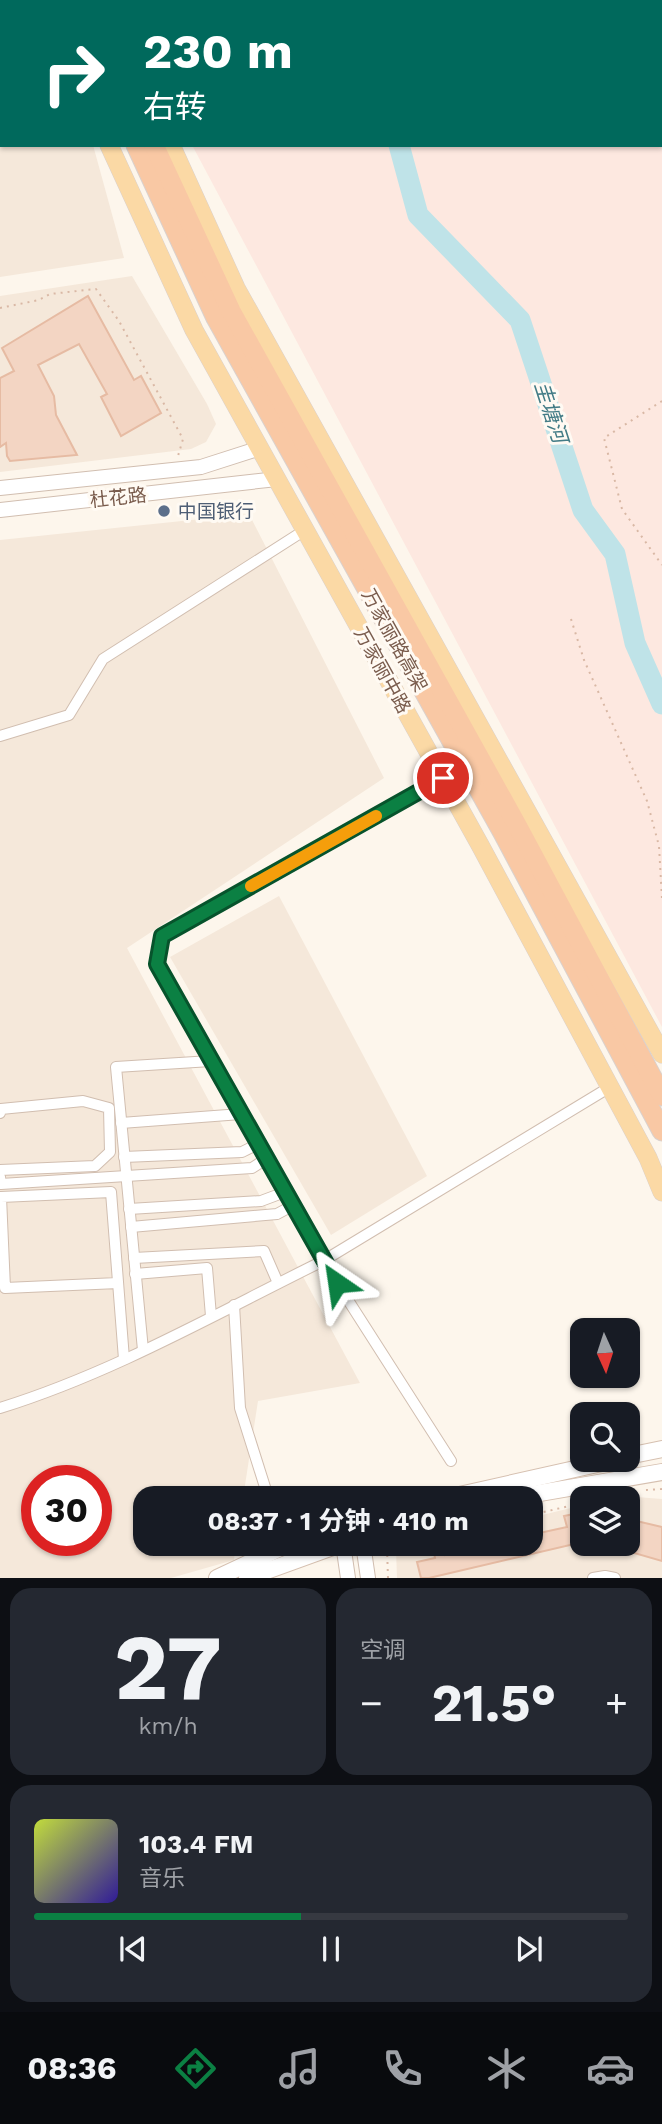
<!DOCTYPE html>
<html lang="zh">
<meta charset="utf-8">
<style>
body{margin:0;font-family:"Work Sans","Noto Sans SC",sans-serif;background:#242831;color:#f1f3f6;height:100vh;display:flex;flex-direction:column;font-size:26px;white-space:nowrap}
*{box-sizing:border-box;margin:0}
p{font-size:23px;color:#9ea1a6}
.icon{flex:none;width:38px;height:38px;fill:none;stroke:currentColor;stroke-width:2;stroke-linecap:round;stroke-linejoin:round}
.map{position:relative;height:1578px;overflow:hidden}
.sheet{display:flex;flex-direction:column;gap:10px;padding:10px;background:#0d0f14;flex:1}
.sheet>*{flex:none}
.hud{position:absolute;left:0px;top:0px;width:663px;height:147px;box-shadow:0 2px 5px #0004;background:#00695c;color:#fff;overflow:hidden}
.needle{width:46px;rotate:177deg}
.controls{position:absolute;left:570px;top:1318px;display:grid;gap:14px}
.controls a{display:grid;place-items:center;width:70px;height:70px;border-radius:14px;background:#171b24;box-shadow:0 2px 5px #0004;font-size:35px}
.speed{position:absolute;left:21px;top:1465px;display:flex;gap:14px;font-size:35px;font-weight:700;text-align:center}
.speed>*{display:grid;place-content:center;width:91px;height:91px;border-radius:50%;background:#171b24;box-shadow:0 2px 5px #0004;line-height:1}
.speed .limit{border:10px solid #d22;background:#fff;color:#111}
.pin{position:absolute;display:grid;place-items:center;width:60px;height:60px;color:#fff;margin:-30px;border:4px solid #fff;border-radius:50%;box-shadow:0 2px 7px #0007}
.me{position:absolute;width:77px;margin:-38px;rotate:328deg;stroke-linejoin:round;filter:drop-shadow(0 0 5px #0008)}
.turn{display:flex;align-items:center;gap:24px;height:147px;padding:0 28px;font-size:32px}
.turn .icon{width:91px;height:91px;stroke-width:2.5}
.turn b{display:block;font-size:49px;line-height:60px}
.big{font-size:52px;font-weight:700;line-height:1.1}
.sheet .tile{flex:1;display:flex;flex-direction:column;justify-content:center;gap:10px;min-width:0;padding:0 24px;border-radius:21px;background:#242831}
.sheet .dial{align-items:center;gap:0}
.dial b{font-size:91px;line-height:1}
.song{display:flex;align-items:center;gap:21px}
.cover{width:84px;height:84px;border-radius:10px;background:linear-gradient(135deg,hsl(70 70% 55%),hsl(250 70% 35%))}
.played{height:7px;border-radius:4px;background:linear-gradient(90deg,#0b8043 45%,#363941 45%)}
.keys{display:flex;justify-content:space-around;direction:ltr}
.heat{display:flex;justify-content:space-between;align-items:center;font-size:38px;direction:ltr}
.sheet .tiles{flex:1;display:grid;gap:10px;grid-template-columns:1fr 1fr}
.tile:last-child{grid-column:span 2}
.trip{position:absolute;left:133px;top:1486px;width:410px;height:70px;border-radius:21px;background:#171b24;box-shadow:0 2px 5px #0004;font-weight:700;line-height:70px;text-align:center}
.tab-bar{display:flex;height:112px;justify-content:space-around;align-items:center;background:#090b0e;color:#9ea1a6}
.tab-bar .icon{width:49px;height:49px}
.tab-bar .on{color:#0b8043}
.tab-bar b{font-size:32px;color:#f1f3f6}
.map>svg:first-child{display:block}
</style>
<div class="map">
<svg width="662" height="1578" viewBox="0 0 662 1578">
<rect width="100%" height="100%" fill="#fdf6ec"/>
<g fill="#f5e8da" fill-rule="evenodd">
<path d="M 0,0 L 53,2 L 2,2 L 2,145 L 93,145 L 124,258 L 0,277 Z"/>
<path d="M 132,276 L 207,404 L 216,424 L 206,442 L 191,449 L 0,472 L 0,296 Z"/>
<path d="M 249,514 L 384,778 L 127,948 L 360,1383 L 258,1401 L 243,1498 L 145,1498 L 145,1544 L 236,1544 L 234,1560 L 171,1578 L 0,1578 L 0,540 ZM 37,1480 L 96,1480 L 96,1540 L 37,1540 Z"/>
<path d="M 279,896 L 427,1176 L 331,1235 L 170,957 Z"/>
<path d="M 624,1496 L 662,1499 L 662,1578 L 397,1578 L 396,1550 L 423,1544 L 530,1544 L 530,1518 L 583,1505 L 583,1544 L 628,1544 L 628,1498 L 613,1498 Z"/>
</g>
<g fill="#fde8e0">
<path d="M 160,0 L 625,0 L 160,2 Z"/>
<path d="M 662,83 L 662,1027 L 192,145 L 662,145 Z"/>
</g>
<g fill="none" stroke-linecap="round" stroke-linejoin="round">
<g stroke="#bfe3e8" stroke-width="21">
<path d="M 325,2 L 325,0"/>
<path d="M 399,145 L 418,215 L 520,320 L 583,510 L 615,554 L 635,643 L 662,704"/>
</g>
</g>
<g fill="#f3d5c3" stroke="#e6bba3" stroke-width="2">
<path d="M 88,296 L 134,380 L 141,376 L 161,413 L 121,436 L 101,397 L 107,394 L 79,344 L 38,365 L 54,396 L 56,415 L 77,455 L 10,461 L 7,456 L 6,443 L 0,447 L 0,378 L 14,371 L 2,348 Z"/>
<path d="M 574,1514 L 576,1524 L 583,1522 L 583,1542 L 429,1578 L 421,1578 L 417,1562 L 435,1558 L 433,1547 L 442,1545 L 445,1555 L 481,1547 L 480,1544 L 530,1544 L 530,1535 L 567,1527 L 564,1516 Z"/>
<path d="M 628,1519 L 662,1527 L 662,1561 L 610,1546 L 610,1544 L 628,1544 Z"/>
</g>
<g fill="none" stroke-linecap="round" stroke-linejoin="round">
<defs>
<g id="minor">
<path d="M 602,0 L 602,2"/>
<path d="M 662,111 L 662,112"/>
<path d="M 0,736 L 69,715 L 103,659 L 305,530"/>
<path d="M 0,1113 L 1,1109 L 83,1101 L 109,1108 L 110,1152 L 95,1166 L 0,1170"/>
<path d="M 121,1123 L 241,1114"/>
<path d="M 124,1157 L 242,1152 L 258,1144"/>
<path d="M 0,1177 L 1,1184 L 252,1168 L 266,1159"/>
<path d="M 129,1209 L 261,1201 L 285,1192"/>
<path d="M 131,1227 L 277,1214 L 292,1206"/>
<path d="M 134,1258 L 264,1251 L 278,1283"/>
<path d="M 135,1274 L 207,1268 L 211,1316"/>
<path d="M 118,1283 L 5,1288 L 1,1197 L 111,1192 L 124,1359"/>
<path d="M 234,1305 L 240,1408 L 265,1487 L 265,1498"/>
<path d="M 143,1350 L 116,1067 L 211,1061"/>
<path d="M 0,1408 C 113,1373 217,1313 323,1261 L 157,964 L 162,936 L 443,778"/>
<path d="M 451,1461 L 323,1261 L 610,1087"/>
<path d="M 593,1578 L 605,1576 L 615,1578"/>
</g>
<g id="tertiary">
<path d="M 0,488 L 201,467 L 260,448"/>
<path d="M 0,510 L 277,479"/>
<path d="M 343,1544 L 348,1578"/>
<path d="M 363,1544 L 368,1578"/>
</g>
<g id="secondary">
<path d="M 628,1456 L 662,1449"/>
<path d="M 446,1498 L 615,1460"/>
<path d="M 511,1498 L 662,1472"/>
<path d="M 217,1578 L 289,1544"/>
<path d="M 247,1578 L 341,1544"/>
</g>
<g id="primary">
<path d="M 53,0 L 54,2"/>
<path d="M 119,0 L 119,2"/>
<path d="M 109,145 L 194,330 L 480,845 L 648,1158 L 662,1192"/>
<path d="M 171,145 L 236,288 L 662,1054"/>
</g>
<g id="trunk">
<path d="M 79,0 L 79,2"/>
<path d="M 96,0 L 97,2"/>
<path d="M 136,145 L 216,318 L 503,833 L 662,1131"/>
<path d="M 154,145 L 231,311 L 517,825 L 662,1096"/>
</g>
</defs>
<use href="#minor" stroke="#d1beb0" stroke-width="12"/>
<use href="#tertiary" stroke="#d1beb0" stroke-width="16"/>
<use href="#secondary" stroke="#d6c0b0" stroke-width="18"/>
<use href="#primary" stroke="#dad1cd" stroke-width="19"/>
<use href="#trunk" stroke="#dad1cd" stroke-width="21"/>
<g stroke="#d9b8a5" stroke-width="2" stroke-dasharray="2 5" stroke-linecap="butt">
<path d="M 0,308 L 39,300 L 50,294 L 96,289 L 119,321 L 183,439 L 178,456"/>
<path d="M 662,401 L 604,438 L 622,509 L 662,565"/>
<path d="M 571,619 L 584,660 L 647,801 L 659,846 L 662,899"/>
<path d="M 646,1490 L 662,1489"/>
<path d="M 605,1498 L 626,1493"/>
<path d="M 530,1515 L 583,1503"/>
<path d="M 388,1578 L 387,1548 L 407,1544"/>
</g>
<use href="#minor" stroke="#fff" stroke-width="10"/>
<use href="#tertiary" stroke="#fff" stroke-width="14"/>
<use href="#secondary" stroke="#fff" stroke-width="16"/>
<use href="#primary" stroke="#fbd9a5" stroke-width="18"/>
<use href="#trunk" stroke="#f9c8a4" stroke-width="19"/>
</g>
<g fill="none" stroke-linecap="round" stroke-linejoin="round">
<defs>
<path id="route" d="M 337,1283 L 157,964 L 162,936 L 443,778"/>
</defs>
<use href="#route" stroke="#07532c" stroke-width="18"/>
<use href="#route" stroke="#0b8043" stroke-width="12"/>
<path stroke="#f59e0b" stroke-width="12" d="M 251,886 L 376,816"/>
</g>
<circle fill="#5c6f8a" stroke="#fffaf3" stroke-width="2.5" cx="164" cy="511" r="7"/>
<g text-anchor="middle" stroke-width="6" stroke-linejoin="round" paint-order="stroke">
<g font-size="19" fill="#7a5c4d" stroke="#fffaf3">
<text transform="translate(118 497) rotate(-6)" y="7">杜花路</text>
<text transform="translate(395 640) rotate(61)" y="7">万家丽路高架</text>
<text transform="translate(383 670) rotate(61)" y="7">万家丽中路</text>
</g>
<g font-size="19" fill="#4e5e75" stroke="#fffaf3" text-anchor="start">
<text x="178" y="518">中国银行</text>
</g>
<g font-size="21" font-style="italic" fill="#437c86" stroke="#fffaf3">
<text transform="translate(551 412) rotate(72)" y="7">圭塘河</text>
</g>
</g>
</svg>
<div class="controls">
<a><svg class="needle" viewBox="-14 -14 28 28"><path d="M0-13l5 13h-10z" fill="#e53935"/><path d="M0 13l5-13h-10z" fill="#9ea1a6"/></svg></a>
<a><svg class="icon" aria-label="search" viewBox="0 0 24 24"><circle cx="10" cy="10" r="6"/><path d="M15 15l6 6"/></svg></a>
<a><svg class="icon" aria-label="layers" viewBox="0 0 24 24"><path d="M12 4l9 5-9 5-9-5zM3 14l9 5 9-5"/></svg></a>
</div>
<div class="speed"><div class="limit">30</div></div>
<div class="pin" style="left:443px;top:778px;background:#d93025"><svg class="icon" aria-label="arrive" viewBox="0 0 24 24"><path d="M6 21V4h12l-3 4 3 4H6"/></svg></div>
<svg class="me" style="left:337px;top:1283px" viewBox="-20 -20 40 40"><path d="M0-17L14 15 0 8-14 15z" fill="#0b8043" stroke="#fff" stroke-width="4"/></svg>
<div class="trip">08:37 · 1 分钟 · 410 m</div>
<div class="hud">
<div class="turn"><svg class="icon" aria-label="right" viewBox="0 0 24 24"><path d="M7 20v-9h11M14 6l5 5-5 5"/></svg><div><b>230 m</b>右转</div></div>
</div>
</div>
<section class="sheet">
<div class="tiles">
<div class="tile dial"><b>27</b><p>km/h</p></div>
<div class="tile"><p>空调</p>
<div class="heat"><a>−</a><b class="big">21.5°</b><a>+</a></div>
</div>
<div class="tile">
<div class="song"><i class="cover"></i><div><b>103.4 FM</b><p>音乐</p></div></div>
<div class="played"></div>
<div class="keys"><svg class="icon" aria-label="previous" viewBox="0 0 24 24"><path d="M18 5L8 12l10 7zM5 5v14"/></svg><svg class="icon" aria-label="pause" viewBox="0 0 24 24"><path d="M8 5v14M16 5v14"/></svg><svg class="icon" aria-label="next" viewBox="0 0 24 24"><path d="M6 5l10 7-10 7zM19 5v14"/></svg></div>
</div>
</div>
</section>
<nav class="tab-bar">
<b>08:36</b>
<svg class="icon on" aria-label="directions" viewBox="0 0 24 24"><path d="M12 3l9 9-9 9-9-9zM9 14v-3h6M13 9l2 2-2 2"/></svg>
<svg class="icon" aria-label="music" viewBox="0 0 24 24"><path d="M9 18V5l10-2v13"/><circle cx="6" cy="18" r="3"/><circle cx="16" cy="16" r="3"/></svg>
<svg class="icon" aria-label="phone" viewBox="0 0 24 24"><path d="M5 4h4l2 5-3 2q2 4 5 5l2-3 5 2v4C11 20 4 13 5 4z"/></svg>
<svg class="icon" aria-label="climate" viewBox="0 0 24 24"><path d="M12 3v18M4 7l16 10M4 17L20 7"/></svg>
<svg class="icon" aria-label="car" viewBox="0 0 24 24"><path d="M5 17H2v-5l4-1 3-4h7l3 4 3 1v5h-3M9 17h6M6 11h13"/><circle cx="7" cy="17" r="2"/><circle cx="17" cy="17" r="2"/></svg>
</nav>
